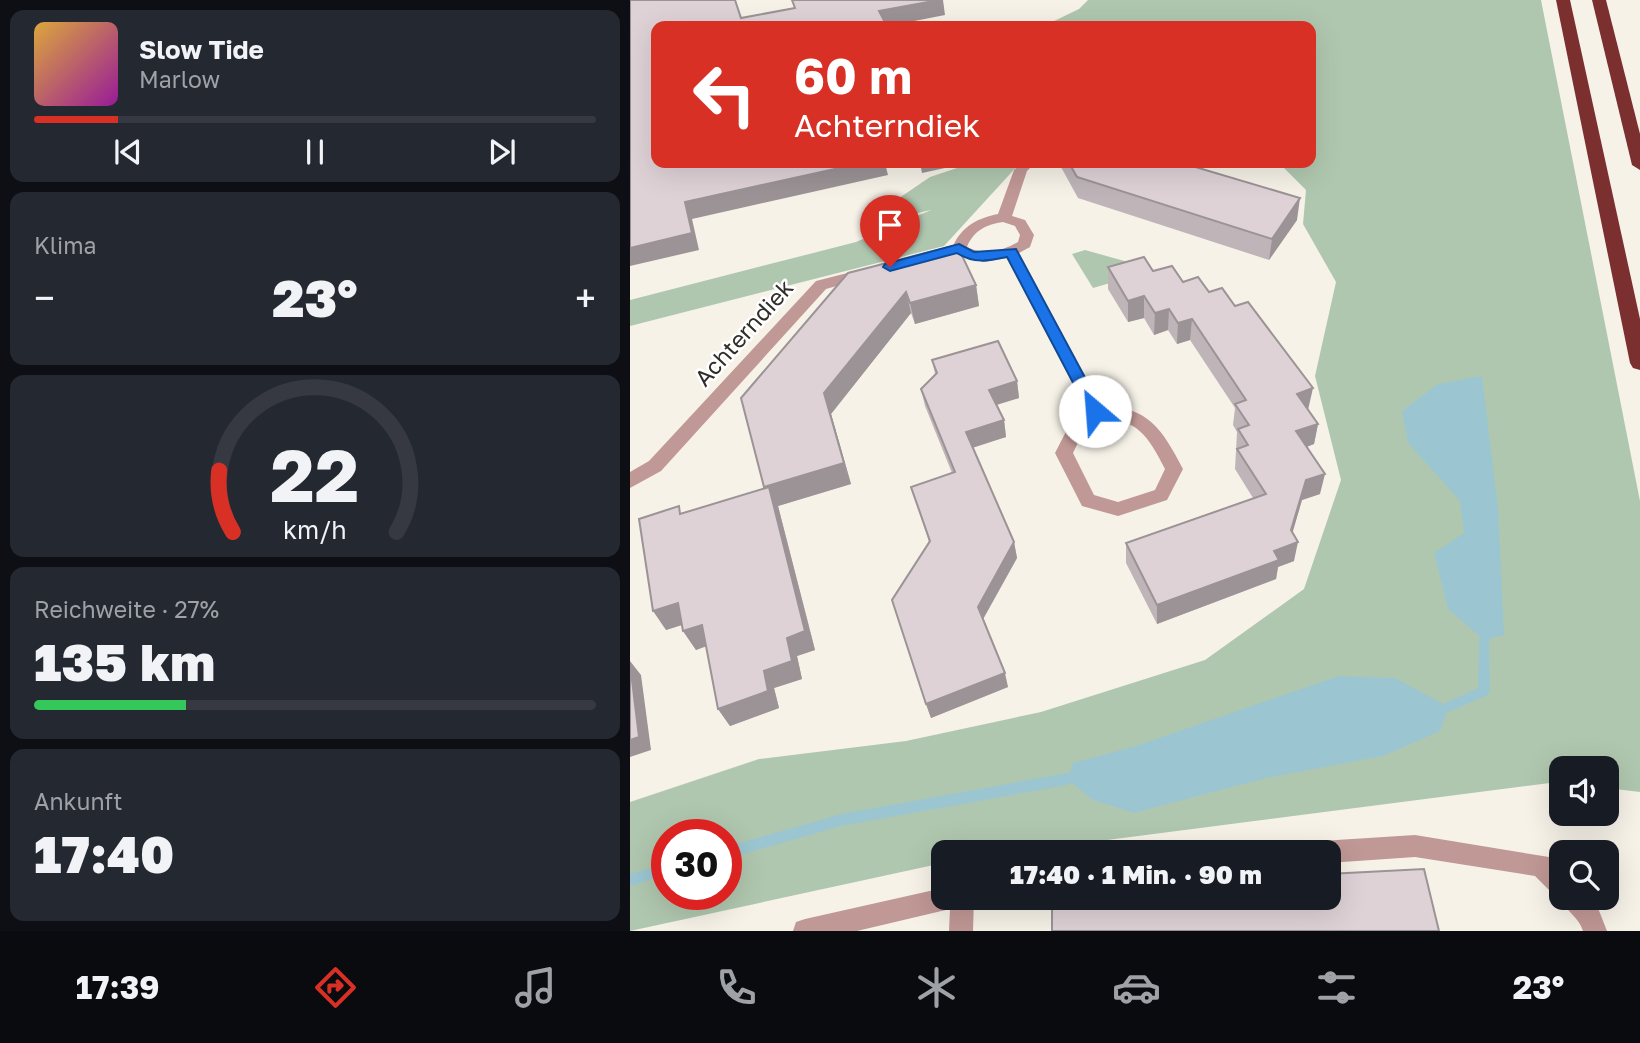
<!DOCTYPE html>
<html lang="de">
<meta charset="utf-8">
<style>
body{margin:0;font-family:"Golos Text",sans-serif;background:#242831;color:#f1f3f6;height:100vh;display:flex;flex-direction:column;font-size:26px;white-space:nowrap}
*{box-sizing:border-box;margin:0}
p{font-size:23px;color:#9ea1a6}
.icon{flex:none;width:38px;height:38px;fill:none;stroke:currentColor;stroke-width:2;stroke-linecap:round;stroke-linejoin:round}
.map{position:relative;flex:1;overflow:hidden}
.sheet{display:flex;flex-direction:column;gap:10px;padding:10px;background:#0d0f14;width:630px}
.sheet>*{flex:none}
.banner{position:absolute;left:21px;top:21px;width:665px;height:147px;border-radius:14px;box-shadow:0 7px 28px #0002;background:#d93025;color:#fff;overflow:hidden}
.controls{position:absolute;left:919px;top:756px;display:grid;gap:14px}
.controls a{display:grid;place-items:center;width:70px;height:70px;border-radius:14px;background:#171b24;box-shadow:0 7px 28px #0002;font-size:35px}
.speed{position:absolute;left:21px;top:819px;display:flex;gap:14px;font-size:35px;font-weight:700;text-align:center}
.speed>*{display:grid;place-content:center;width:91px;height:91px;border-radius:50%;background:#171b24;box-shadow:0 7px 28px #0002;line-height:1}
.speed .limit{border:10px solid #d22;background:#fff;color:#111}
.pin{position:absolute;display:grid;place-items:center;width:60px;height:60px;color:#fff;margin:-72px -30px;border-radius:50% 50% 50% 0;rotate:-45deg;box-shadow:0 0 7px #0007}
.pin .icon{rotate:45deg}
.me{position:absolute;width:77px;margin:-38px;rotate:333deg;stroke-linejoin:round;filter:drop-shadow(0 0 5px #0008)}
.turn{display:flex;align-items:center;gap:24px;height:147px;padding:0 28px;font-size:32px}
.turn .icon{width:91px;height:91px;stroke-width:2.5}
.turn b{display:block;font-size:49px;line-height:60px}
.big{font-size:52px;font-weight:800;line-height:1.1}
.sheet .widget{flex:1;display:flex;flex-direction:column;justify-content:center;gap:10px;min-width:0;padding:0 24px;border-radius:14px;background:#242831}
.sheet .dial{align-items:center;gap:0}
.dial svg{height:182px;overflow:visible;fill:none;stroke:#363941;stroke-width:7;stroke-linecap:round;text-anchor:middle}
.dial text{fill:#f1f3f6;stroke:none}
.song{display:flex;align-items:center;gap:21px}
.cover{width:84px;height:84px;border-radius:10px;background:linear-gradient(135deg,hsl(40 70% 55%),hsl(300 70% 35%))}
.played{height:7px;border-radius:4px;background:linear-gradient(90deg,#d93025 15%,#363941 15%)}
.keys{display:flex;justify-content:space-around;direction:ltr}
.heat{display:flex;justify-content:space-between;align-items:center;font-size:38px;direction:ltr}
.charge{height:10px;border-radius:5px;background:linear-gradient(90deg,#34c759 27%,#363941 0)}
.trip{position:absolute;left:301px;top:840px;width:410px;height:70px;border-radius:14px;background:#171b24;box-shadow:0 7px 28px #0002;font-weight:800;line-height:70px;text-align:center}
.tabs{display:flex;height:112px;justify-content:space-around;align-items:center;background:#090b0e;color:#9ea1a6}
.tabs .icon{width:49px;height:49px}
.tabs .current{color:#d93025}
.tabs b{font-size:32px;color:#f1f3f6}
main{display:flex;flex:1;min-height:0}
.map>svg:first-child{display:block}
</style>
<main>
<section class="sheet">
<div class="widget">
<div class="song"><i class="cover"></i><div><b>Slow Tide</b><p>Marlow</p></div></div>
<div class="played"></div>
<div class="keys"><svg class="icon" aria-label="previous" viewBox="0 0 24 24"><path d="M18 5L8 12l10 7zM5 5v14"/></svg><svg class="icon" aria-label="pause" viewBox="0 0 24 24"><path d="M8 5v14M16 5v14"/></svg><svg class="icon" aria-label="next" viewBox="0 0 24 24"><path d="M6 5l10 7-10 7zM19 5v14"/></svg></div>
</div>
<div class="widget"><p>Klima</p>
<div class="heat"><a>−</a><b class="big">23°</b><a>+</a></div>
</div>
<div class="widget dial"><svg viewBox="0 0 100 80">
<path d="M14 69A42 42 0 1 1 86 69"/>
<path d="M14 69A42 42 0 0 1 8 42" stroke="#d93025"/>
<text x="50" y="56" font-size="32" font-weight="700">22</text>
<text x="50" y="72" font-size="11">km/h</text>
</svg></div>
<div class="widget"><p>Reichweite · 27%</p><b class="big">135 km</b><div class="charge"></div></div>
<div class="widget"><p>Ankunft</p><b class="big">17:40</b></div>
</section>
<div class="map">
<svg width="1010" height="931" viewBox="0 0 1010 931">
<rect width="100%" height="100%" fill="#f6f2e8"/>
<g fill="#b0c7af" fill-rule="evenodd">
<path d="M 458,0 L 911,0 L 1010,501 L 1010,792 L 977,788 L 976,768 L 931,768 L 931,784 L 920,783 L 384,852 L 313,852 L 313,863 L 0,931 L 0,802 L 129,759 L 276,741 L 411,712 L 575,660 L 674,589 L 711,480 L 685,376 L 706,282 L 673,224 L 676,190 L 649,163 L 681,163 L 681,26 L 421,26 L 422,22 L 449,9 ZM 37,835 L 96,835 L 96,894 L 37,894 Z"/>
<path d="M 342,163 L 390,163 L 314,246 L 0,326 L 0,300 L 226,242 L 301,210 L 274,216 L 259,205 L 300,177 Z"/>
<path d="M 455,250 L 498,262 L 487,281 L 463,288 L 442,254 Z"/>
</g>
<g fill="#9bc6d1">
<path d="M 852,376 L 868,507 L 874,635 L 854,640 L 818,609 L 804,553 L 834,533 L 830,501 L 778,443 L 772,411 L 808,384 Z"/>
<path d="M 709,676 L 765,678 L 819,707 L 810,731 L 753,756 L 636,778 L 504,813 L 463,800 L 437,779 L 443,763 L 506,746 Z"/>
</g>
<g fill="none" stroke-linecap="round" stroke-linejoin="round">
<g fill="#9bc6d1" fill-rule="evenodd">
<path d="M 854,635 L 858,637 L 859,640 L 860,691 L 858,695 L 819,712 L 815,711 L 813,707 L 815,703 L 848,688 L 849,640 L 850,637 Z"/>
<path d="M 437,773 L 441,775 L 443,779 L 441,783 L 437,785 L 211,826 L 96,859 L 96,847 L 211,814 Z"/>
<path d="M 37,863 L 37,875 L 0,886 L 0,874 Z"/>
</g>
<g fill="#c09895" fill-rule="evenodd">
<path d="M 391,163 L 405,163 L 397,171 L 382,216 L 395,220 L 404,235 L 400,247 L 389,253 L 470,405 C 519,407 532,429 553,469 L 537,500 L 488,516 L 452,506 L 425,453 L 442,420 L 456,409 L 377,258 L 354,262 L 327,254 L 308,259 L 301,254 L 303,251 L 323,246 C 332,226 348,218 368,214 L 384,170 ZM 373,222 L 385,226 L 390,235 L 388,242 C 372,251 355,256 337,247 C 343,231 357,224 373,222 ZM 468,417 C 508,419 518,436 535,469 L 525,490 L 488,502 L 464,495 L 443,453 L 455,428 Z"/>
<path d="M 233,269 L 240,274 L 238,277 L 196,289 L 31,471 L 0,488 L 0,472 L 19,461 L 186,281 Z"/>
<path d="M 785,835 L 919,857 L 931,869 L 931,898 L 959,898 L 968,908 L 977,931 L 953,931 C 949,917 935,911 930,897 L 923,894 L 905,876 L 785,857 L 698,863 L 698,852 L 680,852 L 683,844 L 691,841 Z"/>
<path d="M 313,888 L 313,898 L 344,898 L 343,931 L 319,931 L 320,909 L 227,931 L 163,931 L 166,922 L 175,919 Z"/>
</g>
<g fill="#7c2f2f" fill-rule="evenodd">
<path d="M 926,0 L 940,0 L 1010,319 L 1010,370 L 1003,368 L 1000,363 Z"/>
<path d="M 962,0 L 976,0 L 1010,134 L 1010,170 L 1002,165 Z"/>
</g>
</g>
<g fill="#bfb5b8">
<path d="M 430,163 L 552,163 L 667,220 L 639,260 L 448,198 L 431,167 Z"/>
<path d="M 478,267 L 523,271 L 579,292 L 678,410 L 688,424 L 684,444 L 677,447 L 690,494 L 672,500 L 662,532 L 664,561 L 648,567 L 646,579 L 527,624 L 496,563 L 496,543 L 623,498 L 605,469 L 607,432 L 603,425 L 605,408 L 560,340 L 547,344 L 538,330 L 524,335 L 514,318 L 498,322 L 478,289 Z"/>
<path d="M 218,273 L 346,285 L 349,306 L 285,324 L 281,313 L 201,414 L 221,484 L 148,506 L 185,650 L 167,656 L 172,679 L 144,688 L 149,708 L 100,726 L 88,709 L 76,646 L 66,650 L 53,631 L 52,625 L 36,630 L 53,513 L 135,488 Z"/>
<path d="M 302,360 L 387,381 L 389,398 L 367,405 L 374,420 L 376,437 L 343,447 L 384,542 L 387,558 L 353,619 L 378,687 L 301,718 L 296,704 L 299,542 L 281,487 L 322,473 L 295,406 L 291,389 L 305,374 Z"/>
</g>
<g fill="#9b9396">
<path d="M 309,0 L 313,0 L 315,15 L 259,26 L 252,26 L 249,11 Z"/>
<path d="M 232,163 L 255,163 L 258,175 L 62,219 L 69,250 L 0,266 L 0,248 L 55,202 Z"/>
<path d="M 290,163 L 338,163 L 292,173 Z"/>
<path d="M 670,198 L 667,220 L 639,260 L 642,239 Z"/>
<path d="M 346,285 L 349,306 L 285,324 L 280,303 Z"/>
<path d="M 276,292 L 281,313 L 201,414 L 221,484 L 148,506 L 185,650 L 167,656 L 172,679 L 144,688 L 149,708 L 100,726 L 88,709 L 134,671 L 157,638 L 134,487 L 194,393 Z"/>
<path d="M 514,296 L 514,318 L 498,322 L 498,301 Z"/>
<path d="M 539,309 L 538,330 L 524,335 L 525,313 Z"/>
<path d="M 562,319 L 560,340 L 547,344 L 548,323 Z"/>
<path d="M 387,381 L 389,398 L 362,406 L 359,390 Z"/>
<path d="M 683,388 L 678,410 L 667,394 Z"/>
<path d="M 374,420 L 376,437 L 339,449 L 336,432 Z"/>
<path d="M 688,424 L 684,444 L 662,452 L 666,431 Z"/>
<path d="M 695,474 L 690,494 L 672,500 L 659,545 L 668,542 L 664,561 L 648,567 L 646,579 L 527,624 L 527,605 L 644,551 L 661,530 L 676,480 Z"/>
<path d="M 384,542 L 387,558 L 352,621 L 348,607 Z"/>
<path d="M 48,603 L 61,622 L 36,630 L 23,611 Z"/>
<path d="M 72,625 L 85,643 L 66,650 L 53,631 Z"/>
<path d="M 0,661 L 11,675 L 21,750 L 0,757 Z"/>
<path d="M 375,673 L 378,687 L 301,718 L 296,704 Z"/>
</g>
<g fill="#ded2d6" stroke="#9b9396" stroke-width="2">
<path d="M 0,0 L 105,0 L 111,18 L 165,8 L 162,0 L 309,0 L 249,11 L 257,26 L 26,26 L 26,163 L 232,163 L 55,202 L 62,233 L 0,248 Z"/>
<path d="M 439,163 L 552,163 L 670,198 L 642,239 L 447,177 Z"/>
<path d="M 327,245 L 346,285 L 280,303 L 276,292 L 194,393 L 214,463 L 134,487 L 111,398 L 218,273 Z"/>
<path d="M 514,257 L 523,271 L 542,266 L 553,282 L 568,277 L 579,292 L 592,288 L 605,306 L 618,302 L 683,388 L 667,394 L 688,424 L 666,431 L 695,474 L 676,480 L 661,530 L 668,542 L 644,551 L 649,560 L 527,605 L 496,543 L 636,494 L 607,449 L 618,445 L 608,429 L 619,425 L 605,404 L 616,400 L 562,319 L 548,323 L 539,309 L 525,313 L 514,296 L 498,301 L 478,267 Z"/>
<path d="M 368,341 L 387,381 L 359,390 L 374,420 L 336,432 L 384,542 L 348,607 L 375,673 L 296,704 L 262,600 L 300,541 L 281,487 L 325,472 L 291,389 L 307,373 L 302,360 Z"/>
<path d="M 139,487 L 175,631 L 157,638 L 162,661 L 134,671 L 138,691 L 88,709 L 72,625 L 53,631 L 48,603 L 23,611 L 9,519 L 49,506 L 50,514 Z"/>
<path d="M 0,664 L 9,737 L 0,740 Z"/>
<path d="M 794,869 L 809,931 L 422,931 L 422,898 L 698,898 L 698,874 Z"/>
</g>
<path fill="#1a73e8" stroke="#114b97" stroke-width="2" d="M 329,244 L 344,252 L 386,249 L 473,411 L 470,415 L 460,415 L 377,257 C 358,261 344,264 327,253 L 260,271 L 253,267 L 255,264 Z"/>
<g text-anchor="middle" stroke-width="5" stroke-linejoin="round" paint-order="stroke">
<g font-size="23" fill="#302e2a" stroke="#fff">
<text transform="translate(114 333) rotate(-48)" y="8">Achterndiek</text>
</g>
</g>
</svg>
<div class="controls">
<a><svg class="icon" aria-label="sound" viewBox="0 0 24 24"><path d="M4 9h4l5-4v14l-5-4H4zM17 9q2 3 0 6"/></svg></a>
<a><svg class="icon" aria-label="search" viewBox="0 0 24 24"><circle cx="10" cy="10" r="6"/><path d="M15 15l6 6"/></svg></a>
</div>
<div class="speed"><div class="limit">30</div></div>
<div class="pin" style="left:260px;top:267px;background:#d93025"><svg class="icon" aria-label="arrive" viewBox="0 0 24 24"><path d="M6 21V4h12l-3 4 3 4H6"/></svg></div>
<svg class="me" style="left:465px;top:411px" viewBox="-20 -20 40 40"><circle r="19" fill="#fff"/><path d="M0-13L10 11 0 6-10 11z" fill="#1a73e8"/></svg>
<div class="trip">17:40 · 1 Min. · 90 m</div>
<div class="banner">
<div class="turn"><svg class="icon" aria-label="left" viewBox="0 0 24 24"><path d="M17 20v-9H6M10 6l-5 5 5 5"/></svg><div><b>60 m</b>Achterndiek</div></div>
</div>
</div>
</main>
<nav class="tabs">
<b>17:39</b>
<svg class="icon current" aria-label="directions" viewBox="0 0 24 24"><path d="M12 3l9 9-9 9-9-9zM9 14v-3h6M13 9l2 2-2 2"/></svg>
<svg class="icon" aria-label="music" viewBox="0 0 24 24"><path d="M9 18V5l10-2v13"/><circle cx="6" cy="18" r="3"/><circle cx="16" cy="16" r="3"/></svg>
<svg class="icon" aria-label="phone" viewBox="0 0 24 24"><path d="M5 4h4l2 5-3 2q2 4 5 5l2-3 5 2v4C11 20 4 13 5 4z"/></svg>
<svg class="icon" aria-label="climate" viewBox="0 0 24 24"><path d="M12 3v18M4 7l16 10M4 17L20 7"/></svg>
<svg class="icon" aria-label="car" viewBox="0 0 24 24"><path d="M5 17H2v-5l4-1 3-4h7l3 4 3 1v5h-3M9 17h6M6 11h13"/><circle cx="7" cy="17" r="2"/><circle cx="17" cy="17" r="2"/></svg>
<svg class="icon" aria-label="filters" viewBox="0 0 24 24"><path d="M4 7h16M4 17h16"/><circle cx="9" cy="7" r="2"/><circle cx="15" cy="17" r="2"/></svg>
<b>23°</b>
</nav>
